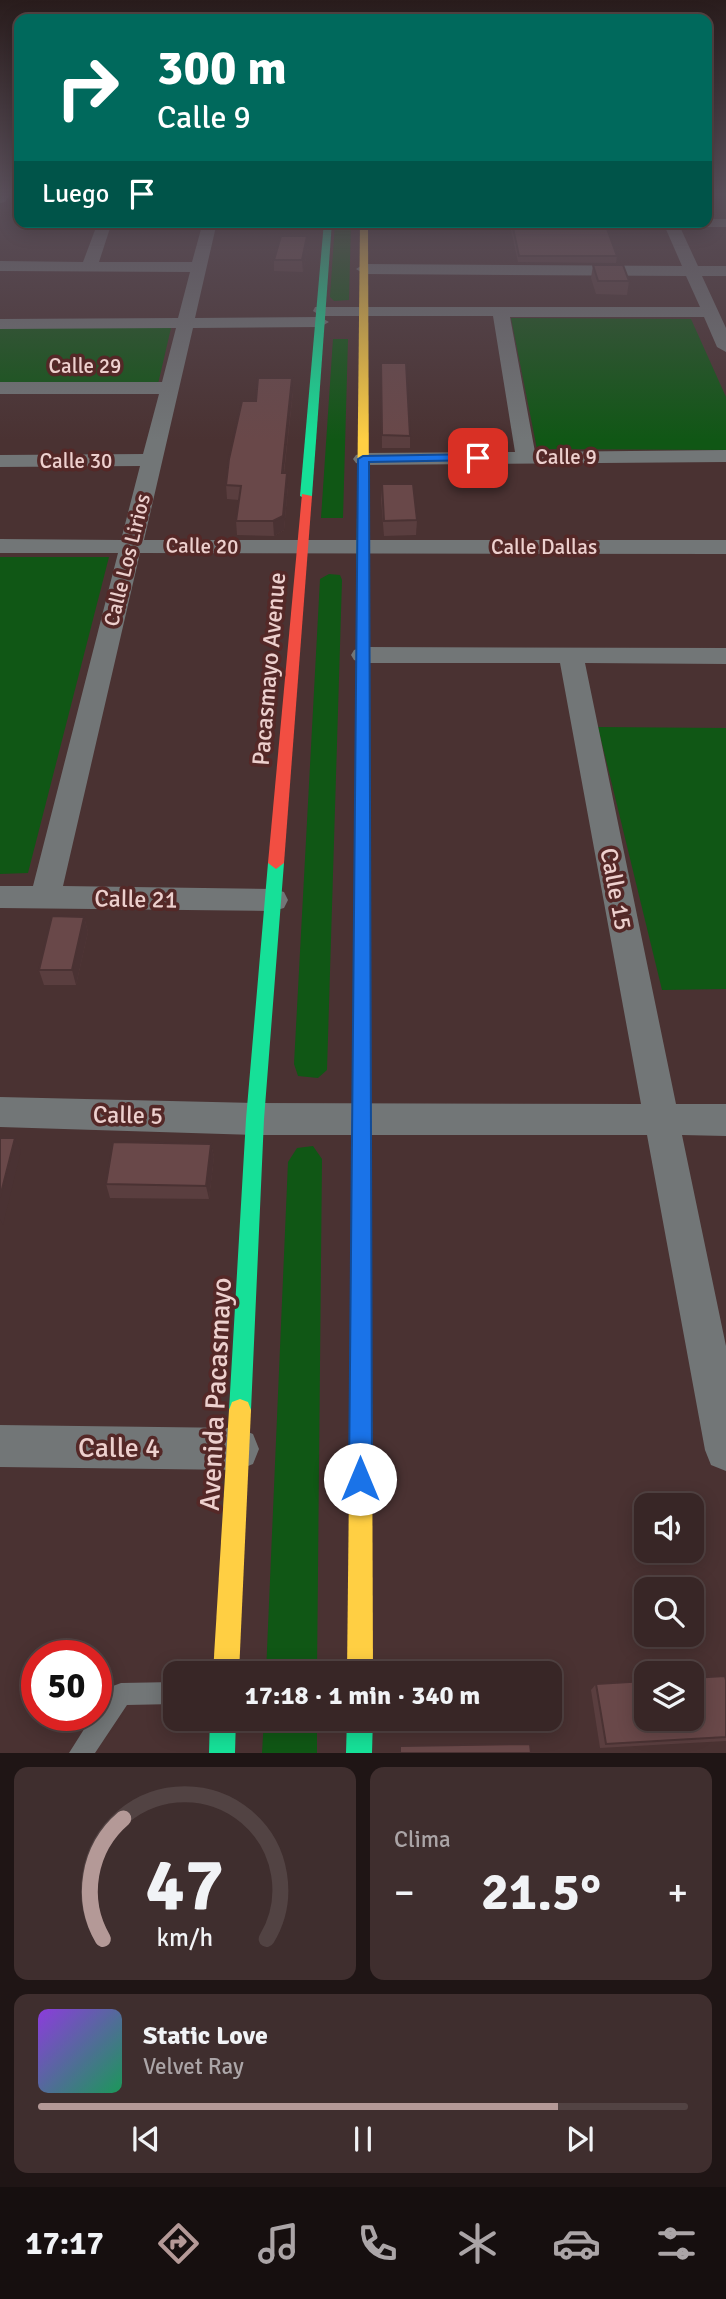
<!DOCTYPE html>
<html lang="es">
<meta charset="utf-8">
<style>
body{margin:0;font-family:Signika,sans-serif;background:#3f2e2e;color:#f1f3f6;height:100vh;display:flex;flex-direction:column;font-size:26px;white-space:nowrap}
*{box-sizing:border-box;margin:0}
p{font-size:23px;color:#aba5a7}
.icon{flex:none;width:38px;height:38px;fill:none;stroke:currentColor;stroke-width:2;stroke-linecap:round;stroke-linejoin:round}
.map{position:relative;height:1753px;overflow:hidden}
.panel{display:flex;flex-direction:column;gap:14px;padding:14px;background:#1f1515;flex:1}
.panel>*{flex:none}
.hud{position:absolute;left:14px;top:14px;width:698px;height:214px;border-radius:14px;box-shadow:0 4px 18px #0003,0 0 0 2px #524343;background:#00695c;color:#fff;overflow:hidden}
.tools{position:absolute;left:634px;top:1493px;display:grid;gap:14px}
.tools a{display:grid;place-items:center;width:70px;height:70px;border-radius:14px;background:#382626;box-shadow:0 4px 18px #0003,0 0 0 2px #524343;font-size:35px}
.speed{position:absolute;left:21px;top:1640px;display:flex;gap:14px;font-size:35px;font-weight:700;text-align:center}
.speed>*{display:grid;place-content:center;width:91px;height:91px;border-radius:50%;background:#382626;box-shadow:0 4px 18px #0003,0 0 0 2px #524343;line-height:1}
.speed .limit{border:10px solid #d22;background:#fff;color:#111}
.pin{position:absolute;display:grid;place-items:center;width:60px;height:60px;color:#fff;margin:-30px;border-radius:14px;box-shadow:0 4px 10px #0006}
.me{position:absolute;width:77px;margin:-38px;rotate:0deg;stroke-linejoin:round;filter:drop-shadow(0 0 5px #0008)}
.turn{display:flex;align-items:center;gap:24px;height:147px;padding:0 28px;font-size:32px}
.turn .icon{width:91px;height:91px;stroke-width:2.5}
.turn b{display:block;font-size:49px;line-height:60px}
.then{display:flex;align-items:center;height:66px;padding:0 28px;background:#0003;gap:14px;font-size:26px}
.big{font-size:52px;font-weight:800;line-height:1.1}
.panel .tile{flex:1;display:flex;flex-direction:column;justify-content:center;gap:10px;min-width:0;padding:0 24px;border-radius:14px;background:#3f2e2e}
.panel .dial{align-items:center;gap:0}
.dial svg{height:182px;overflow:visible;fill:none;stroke:#524343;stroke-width:7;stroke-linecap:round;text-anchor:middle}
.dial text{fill:#f1f3f6;stroke:none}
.song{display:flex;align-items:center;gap:21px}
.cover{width:84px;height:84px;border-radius:10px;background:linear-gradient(135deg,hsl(270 70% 55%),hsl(150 70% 35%))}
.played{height:7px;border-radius:4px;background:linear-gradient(90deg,#b49997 80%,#524343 80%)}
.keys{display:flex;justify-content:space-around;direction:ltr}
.heat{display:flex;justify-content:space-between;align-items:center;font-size:38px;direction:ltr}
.panel .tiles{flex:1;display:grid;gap:14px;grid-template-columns:1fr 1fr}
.tile:last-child{grid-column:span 2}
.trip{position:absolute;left:163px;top:1661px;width:399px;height:70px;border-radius:14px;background:#382626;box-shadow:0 4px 18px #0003,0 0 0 2px #524343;font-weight:800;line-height:70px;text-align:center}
.dock{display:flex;height:112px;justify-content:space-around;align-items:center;background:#160f0f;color:#aba5a7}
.dock .icon{width:49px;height:49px}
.dock .active{color:#b49997}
.dock b{font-size:32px;color:#f1f3f6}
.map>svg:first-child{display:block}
</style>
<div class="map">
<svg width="726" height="1753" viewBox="0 0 726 1753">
<rect width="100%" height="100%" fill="#4a3232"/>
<g fill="#105715">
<path d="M 335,222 L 351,222 L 349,300 L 334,301 L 330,297 Z"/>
<path d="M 511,318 L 691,319 L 726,397 L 726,450 L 537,449 Z"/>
<path d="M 0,328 L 171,328 L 158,384 L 0,384 Z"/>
<path d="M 333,339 L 348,339 L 343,518 L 321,518 Z"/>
<path d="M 0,557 L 109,557 L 28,873 L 0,874 Z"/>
<path d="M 329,574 L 340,575 L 342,580 L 327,1070 L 318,1078 L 298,1076 L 294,1064 L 320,579 Z"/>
<path d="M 598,727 L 726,728 L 726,989 L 662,990 Z"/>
<path d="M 313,1146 L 322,1159 L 317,1673 L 266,1673 L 288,1162 L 297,1148 Z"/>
<path d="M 264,1719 L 317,1719 L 317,1753 L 262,1753 Z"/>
</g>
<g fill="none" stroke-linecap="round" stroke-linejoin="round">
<path fill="#727677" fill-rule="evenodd" d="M 175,1682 L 175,1704 L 127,1705 L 95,1753 L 69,1753 L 93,1715 L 96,1715 L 96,1710 L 113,1686 L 121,1683 Z"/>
<g fill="#727677" fill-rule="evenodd">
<path d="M 0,195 L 10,195 L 5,202 L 0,203 Z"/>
<path d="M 707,219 L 726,219 L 726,227 L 680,227 L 698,266 L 726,266 L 726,276 L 702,276 L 726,328 L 726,352 L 717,347 L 704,317 L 510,317 L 535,452 L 726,450 L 726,462 L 363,465 L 356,463 L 353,459 L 356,455 L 363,453 L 515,452 L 493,316 L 321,316 L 313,311 L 315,307 L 700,307 L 686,276 L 364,274 L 356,269 L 364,264 L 682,266 L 665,227 L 364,227 L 359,226 L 357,222 L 707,222 Z"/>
<path d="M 98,222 L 112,222 L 99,262 L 192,262 L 203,222 L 217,222 L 195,318 L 320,317 L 329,322 L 320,327 L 193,328 L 144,540 L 726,540 L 726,554 L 140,553 L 63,886 L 273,889 L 284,892 L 288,900 L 284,908 L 273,911 L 0,908 L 0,886 L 33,886 L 118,553 L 0,553 L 0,539 L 121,540 L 140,466 L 0,467 L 0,455 L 143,454 L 159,394 L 0,394 L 0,382 L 162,382 L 176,328 L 0,329 L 0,319 L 178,318 L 190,272 L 0,271 L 0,261 L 83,262 Z"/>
<path d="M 363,647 L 726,648 L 726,664 L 585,663 L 676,1104 L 726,1104 L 726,1136 L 682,1135 L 726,1346 L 726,1471 L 711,1465 L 705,1450 L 647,1135 L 255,1135 L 0,1127 L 0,1097 L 255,1103 L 641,1104 L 560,663 L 363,663 L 354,660 L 351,655 L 354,650 Z"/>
<path d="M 0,1425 L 238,1428 L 253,1434 L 259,1449 L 253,1464 L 238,1470 L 0,1467 Z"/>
</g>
<g fill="#16e098" fill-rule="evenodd">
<path d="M 324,222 L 332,222 L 312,496 L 306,499 L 300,496 Z"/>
<path d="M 363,511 L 369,514 L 371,1115 L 369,1121 L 362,1123 L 355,1121 L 353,1115 L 357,514 Z"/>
<path d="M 276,857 L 284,863 L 264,1119 L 251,1410 L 248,1418 L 240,1421 L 232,1418 L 229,1410 L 246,1119 L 268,863 Z"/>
<path d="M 210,1718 L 236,1718 L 235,1753 L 209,1753 Z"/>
<path d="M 347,1718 L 373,1718 L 372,1753 L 346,1753 Z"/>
</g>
<g fill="#ffcf43" fill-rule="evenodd">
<path d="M 360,222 L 368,222 L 369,514 L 363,517 L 357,514 Z"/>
<path d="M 362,1107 L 369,1109 L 371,1115 L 373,1673 L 347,1673 L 353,1115 L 355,1109 Z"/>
<path d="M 240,1399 L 248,1402 L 251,1410 L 239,1673 L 213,1673 L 229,1410 L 232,1402 Z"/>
</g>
<path fill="#f24e42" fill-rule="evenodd" d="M 302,494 L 312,496 L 284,863 L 276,869 L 268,863 Z"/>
</g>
<g fill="#5a3e3f">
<path d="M 512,223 L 617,256 L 616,263 L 518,262 L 511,230 Z"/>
<path d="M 308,247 L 303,272 L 274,271 L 274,260 Z"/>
<path d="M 593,265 L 629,281 L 627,295 L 596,294 L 591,278 Z"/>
<path d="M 381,363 L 410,436 L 410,448 L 382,448 Z"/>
<path d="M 293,392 L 284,473 L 288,487 L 284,530 L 274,536 L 237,535 L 236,521 L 239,500 L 227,499 L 226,485 L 256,401 Z"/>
<path d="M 382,484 L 417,520 L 416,535 L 384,536 L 381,499 Z"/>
<path d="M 84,917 L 88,932 L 76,985 L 44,985 L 39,970 Z"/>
<path d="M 211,1144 L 214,1157 L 209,1199 L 110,1198 L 106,1184 Z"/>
<path d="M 726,1680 L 726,1741 L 600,1748 L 591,1690 L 596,1684 Z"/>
</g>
<g fill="#4a3233">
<path d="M 307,236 L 308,247 L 303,272 L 302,260 Z"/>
<path d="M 292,378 L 293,392 L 282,487 L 282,473 Z"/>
<path d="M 287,473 L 288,487 L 284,530 L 274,536 L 273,521 Z"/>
<path d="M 84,917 L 88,932 L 76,985 L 72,970 Z"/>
<path d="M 15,1138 L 21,1151 L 3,1225 L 0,1219 L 0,1197 Z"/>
<path d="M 211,1144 L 214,1157 L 209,1199 L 206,1186 Z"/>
</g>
<g fill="#694849" stroke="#4a3233" stroke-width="2">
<path d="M 512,223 L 606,226 L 617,256 L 519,256 Z"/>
<path d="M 281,236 L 307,236 L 302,260 L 274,260 Z"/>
<path d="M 593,265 L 623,265 L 629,281 L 598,281 Z"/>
<path d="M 381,363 L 406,363 L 410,436 L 382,435 Z"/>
<path d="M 258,378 L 292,378 L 282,473 L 287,473 L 283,516 L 273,521 L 236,521 L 241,486 L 226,485 L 229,459 L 242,401 L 256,401 Z"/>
<path d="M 382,484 L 413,484 L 417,520 L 384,521 Z"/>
<path d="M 52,916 L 84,917 L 72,970 L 39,970 Z"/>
<path d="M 0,1138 L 15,1138 L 0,1197 Z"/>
<path d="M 113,1142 L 211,1144 L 206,1186 L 106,1184 Z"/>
<path d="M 725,1676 L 726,1680 L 726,1737 L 606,1744 L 596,1684 L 646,1681 L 646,1718 L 691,1718 L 691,1678 Z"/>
<path d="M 530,1744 L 531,1753 L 400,1753 L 400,1746 Z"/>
</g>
<linearGradient id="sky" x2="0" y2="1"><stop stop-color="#291c1c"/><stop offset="0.44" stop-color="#5a4f5a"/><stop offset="1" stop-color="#5a4f5a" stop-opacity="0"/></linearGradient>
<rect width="726" height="440" fill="url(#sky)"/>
<path fill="#1a73e8" stroke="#114b97" stroke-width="2" d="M 478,454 L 483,458 L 482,460 L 369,462 L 372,1479 L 368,1487 L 360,1491 L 352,1487 L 349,1479 L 358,459 L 363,456 Z"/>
<g text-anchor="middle" stroke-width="7" stroke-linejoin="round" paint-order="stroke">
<g font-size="21" fill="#edd0ce" stroke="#542827">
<text x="85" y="373">Calle 29</text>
<text x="566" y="464">Calle 9</text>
<text x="76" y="468">Calle 30</text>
<text transform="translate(202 546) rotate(1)" y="7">Calle 20</text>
<text x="544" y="554">Calle Dallas</text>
<text transform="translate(127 560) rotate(-76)" y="7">Calle Los Lirios</text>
</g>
<g font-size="24" fill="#edd0ce" stroke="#542827">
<text transform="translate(269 669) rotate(-85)" y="8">Pacasmayo Avenue</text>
<text transform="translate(616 889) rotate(79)" y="8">Calle 15</text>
<text transform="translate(136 899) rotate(1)" y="8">Calle 21</text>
<text transform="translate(128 1115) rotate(1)" y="8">Calle 5</text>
</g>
<g font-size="28" fill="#edd0ce" stroke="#542827">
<text transform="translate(215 1394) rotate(-87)" y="10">Avenida Pacasmayo</text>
<text x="119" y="1457">Calle 4</text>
</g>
</g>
</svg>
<div class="tools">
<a><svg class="icon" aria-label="sound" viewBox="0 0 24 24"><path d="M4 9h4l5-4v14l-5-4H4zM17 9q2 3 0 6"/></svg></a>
<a><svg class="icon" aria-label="search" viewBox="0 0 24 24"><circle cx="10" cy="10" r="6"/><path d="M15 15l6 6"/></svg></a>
<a><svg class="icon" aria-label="layers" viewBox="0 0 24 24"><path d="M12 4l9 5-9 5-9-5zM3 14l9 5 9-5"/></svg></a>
</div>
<div class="speed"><div class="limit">50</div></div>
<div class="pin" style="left:478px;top:458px;background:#d93025"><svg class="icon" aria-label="arrive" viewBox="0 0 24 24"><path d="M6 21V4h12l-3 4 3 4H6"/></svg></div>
<svg class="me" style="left:360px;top:1479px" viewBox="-20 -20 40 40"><circle r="19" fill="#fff"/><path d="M0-13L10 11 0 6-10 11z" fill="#1a73e8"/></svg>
<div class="trip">17:18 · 1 min · 340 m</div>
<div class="hud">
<div class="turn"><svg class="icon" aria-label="right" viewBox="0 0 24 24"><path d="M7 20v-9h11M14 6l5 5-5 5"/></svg><div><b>300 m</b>Calle 9</div></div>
<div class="then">Luego<svg class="icon" aria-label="arrive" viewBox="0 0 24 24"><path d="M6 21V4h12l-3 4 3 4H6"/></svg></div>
</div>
</div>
<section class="panel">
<div class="tiles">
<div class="tile dial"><svg viewBox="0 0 100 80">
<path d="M14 69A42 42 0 1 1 86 69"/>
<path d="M14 69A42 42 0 0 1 23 16" stroke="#b49997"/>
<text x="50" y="56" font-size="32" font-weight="700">47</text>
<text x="50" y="72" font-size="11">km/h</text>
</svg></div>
<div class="tile"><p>Clima</p>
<div class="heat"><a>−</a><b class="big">21.5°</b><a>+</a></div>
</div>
<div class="tile">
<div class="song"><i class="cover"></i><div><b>Static Love</b><p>Velvet Ray</p></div></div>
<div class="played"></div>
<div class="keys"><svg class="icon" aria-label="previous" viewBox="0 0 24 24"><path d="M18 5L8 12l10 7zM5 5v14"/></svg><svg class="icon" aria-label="pause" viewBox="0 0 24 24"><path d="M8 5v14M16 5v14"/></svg><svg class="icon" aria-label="next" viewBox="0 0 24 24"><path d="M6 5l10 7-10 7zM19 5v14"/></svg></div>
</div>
</div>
</section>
<nav class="dock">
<b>17:17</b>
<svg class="icon active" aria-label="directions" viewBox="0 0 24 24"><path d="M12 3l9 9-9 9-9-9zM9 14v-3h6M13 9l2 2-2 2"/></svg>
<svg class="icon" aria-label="music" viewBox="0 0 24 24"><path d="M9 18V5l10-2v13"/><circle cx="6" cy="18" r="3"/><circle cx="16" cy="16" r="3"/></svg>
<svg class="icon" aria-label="phone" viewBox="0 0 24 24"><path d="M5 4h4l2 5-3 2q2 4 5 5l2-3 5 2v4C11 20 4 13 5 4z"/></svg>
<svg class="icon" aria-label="climate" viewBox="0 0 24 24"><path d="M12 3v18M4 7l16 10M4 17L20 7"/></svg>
<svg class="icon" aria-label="car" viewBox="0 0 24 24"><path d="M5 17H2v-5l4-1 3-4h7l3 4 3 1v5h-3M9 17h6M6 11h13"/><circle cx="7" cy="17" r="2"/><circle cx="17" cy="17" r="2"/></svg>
<svg class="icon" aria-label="filters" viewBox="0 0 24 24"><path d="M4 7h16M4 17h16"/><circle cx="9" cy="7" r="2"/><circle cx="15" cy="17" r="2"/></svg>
</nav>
